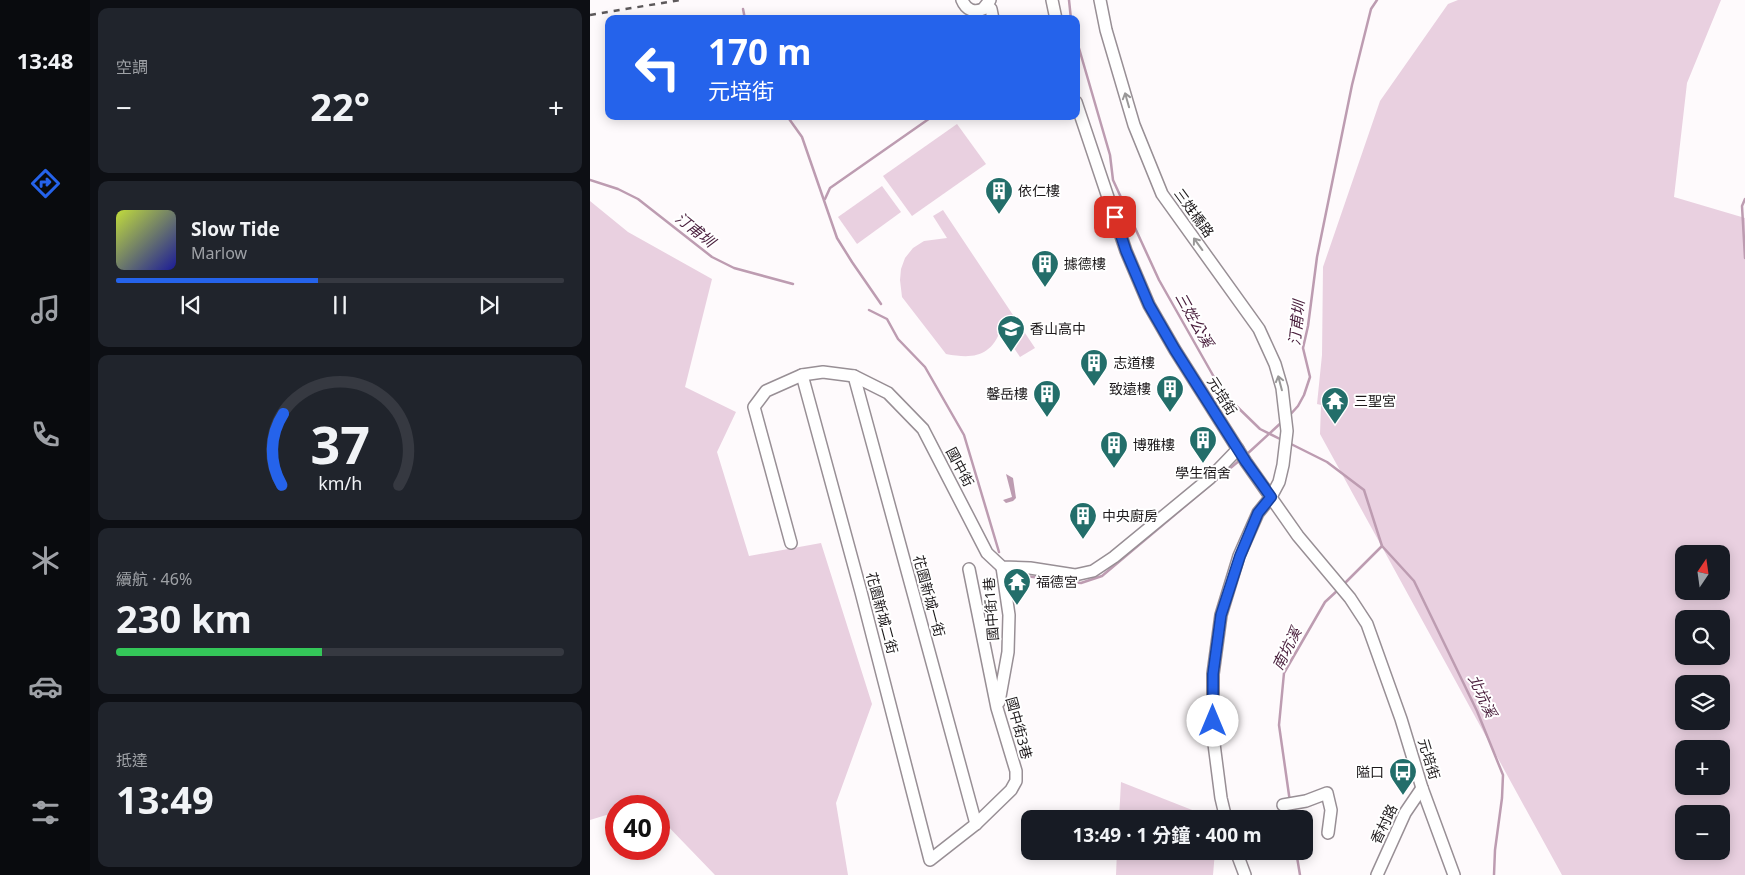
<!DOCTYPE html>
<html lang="zh-TW">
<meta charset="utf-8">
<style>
body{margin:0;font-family:"Noto Sans","Noto Sans TC",sans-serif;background:#20242c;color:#f1f3f6;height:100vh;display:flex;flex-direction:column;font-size:19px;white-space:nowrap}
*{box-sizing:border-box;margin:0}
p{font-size:16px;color:#9ea1a6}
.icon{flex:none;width:28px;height:28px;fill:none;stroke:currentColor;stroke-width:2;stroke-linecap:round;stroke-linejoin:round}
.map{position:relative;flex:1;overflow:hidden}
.panel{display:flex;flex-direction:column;gap:8px;padding:8px;background:#0d0f14;width:500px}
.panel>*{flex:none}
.top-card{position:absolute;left:15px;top:15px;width:475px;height:105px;border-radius:10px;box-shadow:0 2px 12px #0003;background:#2563eb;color:#fff;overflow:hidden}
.needle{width:32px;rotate:13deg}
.fabs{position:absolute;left:1085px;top:545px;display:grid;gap:10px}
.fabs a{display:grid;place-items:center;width:55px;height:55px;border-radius:10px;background:#171b24;box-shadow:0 2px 12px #0003;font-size:25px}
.speed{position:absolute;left:15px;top:795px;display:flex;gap:10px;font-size:25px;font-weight:700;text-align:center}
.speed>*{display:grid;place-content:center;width:65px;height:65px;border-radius:50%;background:#171b24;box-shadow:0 2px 12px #0003;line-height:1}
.speed .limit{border:8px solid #d22;background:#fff;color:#111}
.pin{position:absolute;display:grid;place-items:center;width:42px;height:42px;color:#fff;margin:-21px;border-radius:10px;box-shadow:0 2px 8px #0006}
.me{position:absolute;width:55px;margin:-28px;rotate:0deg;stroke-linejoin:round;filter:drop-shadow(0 0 4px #0008)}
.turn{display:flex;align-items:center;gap:18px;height:105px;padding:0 20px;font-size:22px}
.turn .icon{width:65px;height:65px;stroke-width:2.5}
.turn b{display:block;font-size:35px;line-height:42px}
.big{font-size:38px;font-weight:700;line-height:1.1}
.panel .card{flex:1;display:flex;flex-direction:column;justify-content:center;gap:8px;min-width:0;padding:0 18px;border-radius:10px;background:#20242c}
.panel .dial{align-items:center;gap:0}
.dial svg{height:130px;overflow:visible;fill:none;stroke:#363941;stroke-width:7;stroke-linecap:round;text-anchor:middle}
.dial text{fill:#f1f3f6;stroke:none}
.song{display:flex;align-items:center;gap:15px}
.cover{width:60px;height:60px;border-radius:8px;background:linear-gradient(135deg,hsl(70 70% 55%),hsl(240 70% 35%))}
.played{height:5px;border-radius:2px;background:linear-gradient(90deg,#2563eb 45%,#363941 45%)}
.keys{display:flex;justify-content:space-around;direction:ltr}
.heat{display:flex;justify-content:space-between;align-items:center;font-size:28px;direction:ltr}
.charge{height:8px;border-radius:4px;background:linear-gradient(90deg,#34c759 46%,#363941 0)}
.trip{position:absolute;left:431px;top:810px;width:292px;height:50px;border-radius:10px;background:#171b24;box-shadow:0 2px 12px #0003;font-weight:700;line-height:50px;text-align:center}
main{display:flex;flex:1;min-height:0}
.menu{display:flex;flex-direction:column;width:90px;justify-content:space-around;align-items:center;background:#090b0e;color:#9ea1a6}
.menu .icon{width:35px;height:35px}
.menu .selected{color:#2563eb}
.menu b{font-size:22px;color:#f1f3f6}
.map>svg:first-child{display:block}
</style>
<main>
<nav class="menu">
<b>13:48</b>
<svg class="icon selected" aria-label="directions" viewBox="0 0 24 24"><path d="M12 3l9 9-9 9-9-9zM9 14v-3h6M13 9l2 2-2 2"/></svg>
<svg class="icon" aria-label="music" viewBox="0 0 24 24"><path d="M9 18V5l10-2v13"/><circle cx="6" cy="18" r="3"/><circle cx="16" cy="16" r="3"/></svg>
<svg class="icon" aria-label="phone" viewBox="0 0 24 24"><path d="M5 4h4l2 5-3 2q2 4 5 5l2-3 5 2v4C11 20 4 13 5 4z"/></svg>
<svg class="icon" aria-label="climate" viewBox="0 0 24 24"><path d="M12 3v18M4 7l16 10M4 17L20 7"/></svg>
<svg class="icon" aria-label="car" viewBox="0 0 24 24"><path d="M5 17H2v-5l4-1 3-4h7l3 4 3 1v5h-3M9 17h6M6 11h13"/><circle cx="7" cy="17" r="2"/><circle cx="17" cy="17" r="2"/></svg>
<svg class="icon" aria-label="filters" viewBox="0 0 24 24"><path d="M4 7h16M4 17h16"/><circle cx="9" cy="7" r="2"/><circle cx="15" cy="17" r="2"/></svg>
</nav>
<section class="panel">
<div class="card"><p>空調</p>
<div class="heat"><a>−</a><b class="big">22°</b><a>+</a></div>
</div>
<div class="card">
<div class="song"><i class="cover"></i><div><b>Slow Tide</b><p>Marlow</p></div></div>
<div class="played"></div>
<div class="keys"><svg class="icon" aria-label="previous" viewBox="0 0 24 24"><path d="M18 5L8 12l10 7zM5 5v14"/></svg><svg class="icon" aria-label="pause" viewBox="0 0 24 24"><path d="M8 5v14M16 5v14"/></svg><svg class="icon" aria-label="next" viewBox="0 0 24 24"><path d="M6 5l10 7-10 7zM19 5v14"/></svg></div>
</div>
<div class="card dial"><svg viewBox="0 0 100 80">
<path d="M14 69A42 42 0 1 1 86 69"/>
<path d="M14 69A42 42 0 0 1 15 25" stroke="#2563eb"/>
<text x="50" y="56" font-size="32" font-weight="700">37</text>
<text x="50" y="72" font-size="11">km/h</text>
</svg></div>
<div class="card"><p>續航 · 46%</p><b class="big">230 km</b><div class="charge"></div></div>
<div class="card"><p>抵達</p><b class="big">13:49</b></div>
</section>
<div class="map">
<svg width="1155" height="875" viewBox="0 0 1155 875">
<rect width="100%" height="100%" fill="#fefafc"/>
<g fill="#e9d0e0" fill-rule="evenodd">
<path d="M 868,0 L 1131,0 L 1097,83 L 1084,197 L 1155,218 L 1155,875 L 972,875 L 730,434 L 731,405 L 727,404 L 732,355 L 733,267 L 790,101 L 858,4 ZM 1094,554 L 1131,554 L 1131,591 L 1094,591 ZM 1094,619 L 1131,619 L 1131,656 L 1094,656 ZM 1094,684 L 1131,684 L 1131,721 L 1094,721 ZM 1094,749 L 1131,749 L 1131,786 L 1094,786 ZM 1094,814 L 1131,814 L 1131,851 L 1094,851 Z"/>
<path d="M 367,124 L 396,164 L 322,216 L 293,176 Z"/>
<path d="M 292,186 L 311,212 L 267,244 L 248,217 Z"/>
<path d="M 0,201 L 38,232 L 122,279 L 95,387 L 146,412 L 127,452 L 159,556 L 231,543 L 282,704 L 246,803 L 258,875 L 125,875 L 69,817 L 69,806 L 59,806 L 56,803 L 46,806 L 26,806 L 26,812 L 0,820 Z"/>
<path d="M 353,210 L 445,348 L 430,357 L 411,329 C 401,357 383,359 356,354 L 312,297 L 310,280 L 311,269 L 315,258 L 323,248 L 334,241 L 357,238 L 343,216 Z"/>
<path d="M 531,782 L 625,819 L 529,819 Z"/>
<path d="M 527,851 L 625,851 L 623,875 L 526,875 Z"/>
</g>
<path fill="#bd9cb1" d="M 416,474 L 423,478 L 426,498 L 423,501 L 416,503 L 413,500 L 422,497 Z"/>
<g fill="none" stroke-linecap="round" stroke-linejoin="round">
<g stroke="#bd9cb1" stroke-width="2.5">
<path d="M 479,0 L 481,19"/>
<path d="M 153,9 L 155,19"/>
<path d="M 486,38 L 520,155 L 523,180 L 569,280 L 633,393 L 670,429 L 692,440"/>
<path d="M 197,116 L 212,137 L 247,238 L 262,262 L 291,304"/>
<path d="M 0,180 L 28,189 L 48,199 L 122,257 L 144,268 L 203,284"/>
<path d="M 235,199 L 240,188 L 343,116"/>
<path d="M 1155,199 L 1152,206 L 1155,258"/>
<path d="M 279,310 L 297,319 L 308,339 L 335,367 L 374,435 L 409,552"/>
<path d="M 699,416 L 708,406 L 714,395 L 720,377 L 713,348 L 718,326 L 727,257 L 762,85 L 781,9 L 787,0"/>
<path d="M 699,443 L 737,462 L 774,490 L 792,546 L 824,581 L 887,711 L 913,775 L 912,798 L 905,850 L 904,875"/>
<path d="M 656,455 L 693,421"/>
<path d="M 435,576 L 491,583 L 512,576 L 650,460"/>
<path d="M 754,584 L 792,546"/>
<path d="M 700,802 L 689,725 L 694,673 L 735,602 L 748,590"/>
<path d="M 700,807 L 702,819"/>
<path d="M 706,851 L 710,875"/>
</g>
<defs>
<g id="minor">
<path d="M 372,0 C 376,10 384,13 393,9 L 400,0"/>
<path d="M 462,0 L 466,19"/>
<path d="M 510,0 L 516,30 L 544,125 L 572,194 L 669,329 L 685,364 L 692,388 L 697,431 L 693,465 L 689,482 L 681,497 L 668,513 L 649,556 L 631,615 L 623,674 L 623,736 L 631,798 L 636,819"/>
<path d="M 397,6 L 401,9 L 403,19"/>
<path d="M 486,102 L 536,251 L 559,305 L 585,350 L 656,462 L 708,536 L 760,598 L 777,624 L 811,719 L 832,788 L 864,875"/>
<path d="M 212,375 L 271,592 L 340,860 L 386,824 L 421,790 L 426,781 L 426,771 L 407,708 L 379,569"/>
<path d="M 264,376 L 386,824"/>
<path d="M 201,543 L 164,407 L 176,391 L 212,375 L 233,372 L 264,376 L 298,393 L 333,429 L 397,553 L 412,567 L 440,568 L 485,575 L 503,571 L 524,557 L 620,478 L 648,449"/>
<path d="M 409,702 L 418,652 L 419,615 L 412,567"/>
<path d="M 693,805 L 716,801 L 737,793 L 741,810 L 738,833"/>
<path d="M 646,851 L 655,875"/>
<path d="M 787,875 L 815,813 L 832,788"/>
</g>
</defs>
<use href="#minor" stroke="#988f95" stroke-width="14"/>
<use href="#minor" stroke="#fff" stroke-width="11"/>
<path stroke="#5d595b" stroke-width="2.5" stroke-dasharray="6 6" stroke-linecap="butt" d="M 0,15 L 90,0"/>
</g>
<defs><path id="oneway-shaft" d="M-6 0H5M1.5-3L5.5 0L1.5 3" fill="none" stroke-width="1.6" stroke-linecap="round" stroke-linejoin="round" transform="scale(1.25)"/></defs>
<g stroke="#999898">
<use href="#oneway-shaft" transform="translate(537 100) rotate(-106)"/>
<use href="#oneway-shaft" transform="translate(608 244) rotate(-126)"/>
<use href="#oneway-shaft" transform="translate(690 383) rotate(-105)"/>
</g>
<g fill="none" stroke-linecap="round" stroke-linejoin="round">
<defs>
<path id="route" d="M 525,217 L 536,251 L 559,305 L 585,350 L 656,462 L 681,497 L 668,513 L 650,556 L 631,615 L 623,674 L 623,721"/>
</defs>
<use href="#route" stroke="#184099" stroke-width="12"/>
<use href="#route" stroke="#2563eb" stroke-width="9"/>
</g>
<defs>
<symbol id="building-pin" viewBox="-11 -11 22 30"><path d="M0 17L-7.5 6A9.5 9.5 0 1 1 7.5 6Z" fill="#236e6a" stroke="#fff"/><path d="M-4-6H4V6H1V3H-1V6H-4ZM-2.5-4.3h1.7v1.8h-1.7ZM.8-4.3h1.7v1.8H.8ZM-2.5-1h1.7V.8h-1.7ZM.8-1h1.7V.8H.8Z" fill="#fff"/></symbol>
<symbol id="school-pin" viewBox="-11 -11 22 30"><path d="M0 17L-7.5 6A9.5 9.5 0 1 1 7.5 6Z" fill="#236e6a" stroke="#fff"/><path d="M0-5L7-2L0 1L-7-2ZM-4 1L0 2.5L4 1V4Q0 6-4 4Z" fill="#fff"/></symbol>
<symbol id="temple-pin" viewBox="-11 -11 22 30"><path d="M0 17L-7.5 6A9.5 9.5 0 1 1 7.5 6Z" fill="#236e6a" stroke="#fff"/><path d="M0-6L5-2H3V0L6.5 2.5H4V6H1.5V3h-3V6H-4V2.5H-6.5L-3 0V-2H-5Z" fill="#fff"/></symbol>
<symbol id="bus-pin" viewBox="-11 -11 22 30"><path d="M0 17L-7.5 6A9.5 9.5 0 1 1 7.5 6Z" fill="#236e6a" stroke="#fff"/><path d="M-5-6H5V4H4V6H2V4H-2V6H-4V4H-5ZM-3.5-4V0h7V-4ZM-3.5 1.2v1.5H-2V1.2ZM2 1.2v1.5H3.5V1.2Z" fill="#fff"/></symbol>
</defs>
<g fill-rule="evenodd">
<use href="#building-pin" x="393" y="175" width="32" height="43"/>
<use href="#building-pin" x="439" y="248" width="32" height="43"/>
<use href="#school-pin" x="405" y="313" width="32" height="43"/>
<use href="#building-pin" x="488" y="347" width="32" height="43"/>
<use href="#building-pin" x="564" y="373" width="32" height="43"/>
<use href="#building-pin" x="441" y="378" width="32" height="43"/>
<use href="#temple-pin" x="729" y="385" width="32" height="43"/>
<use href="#building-pin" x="597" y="424" width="32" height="43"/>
<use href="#building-pin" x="508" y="429" width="32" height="43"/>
<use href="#building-pin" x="477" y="500" width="32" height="43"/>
<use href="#temple-pin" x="411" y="566" width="32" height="43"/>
<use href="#bus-pin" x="797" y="756" width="32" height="43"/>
</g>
<g text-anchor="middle" stroke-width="4" stroke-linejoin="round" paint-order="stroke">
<g font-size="14" fill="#1d191b" stroke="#fff" text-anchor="start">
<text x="428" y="196">依仁樓</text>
<text x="474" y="269">據德樓</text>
<text x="440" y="334">香山高中</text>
<text x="523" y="368">志道樓</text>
<text x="561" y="394" text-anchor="end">致遠樓</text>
<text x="438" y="399" text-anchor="end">馨岳樓</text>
<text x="764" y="406">三聖宮</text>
<text x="543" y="450">博雅樓</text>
<text x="613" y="478" text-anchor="middle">學生宿舍</text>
<text x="512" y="521">中央廚房</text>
<text x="446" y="587">福德宮</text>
<text x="794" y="777" text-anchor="end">隘口</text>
</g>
<g font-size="14" fill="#1d191b" stroke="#fff">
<text transform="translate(604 213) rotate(54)" y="5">三姓橋路</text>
<text transform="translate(632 396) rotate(58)" y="5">元培街</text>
<text transform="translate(370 467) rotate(62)" y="5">國中街</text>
<text transform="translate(339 596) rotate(75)" y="5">花園新城一街</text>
<text transform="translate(401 609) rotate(-94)" y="5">國中街1巷</text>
<text transform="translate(292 613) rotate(75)" y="5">花園新城二街</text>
<text transform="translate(429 728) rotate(75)" y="5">國中街3巷</text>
<text transform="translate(839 759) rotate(73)" y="5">元培街</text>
<text transform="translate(794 824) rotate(-64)" y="5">香村路</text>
</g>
<g font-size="15" font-style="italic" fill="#481d3b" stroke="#fff">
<text transform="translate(105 230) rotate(39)" y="5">汀甫圳</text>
<text transform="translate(604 320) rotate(61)" y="5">三姓公溪</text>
<text transform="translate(707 323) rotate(-84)" y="5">汀甫圳</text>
<text transform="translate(697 649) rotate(-63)" y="5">南坑溪</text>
<text transform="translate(892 696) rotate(65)" y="5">北坑溪</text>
</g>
</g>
</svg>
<div class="fabs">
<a><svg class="needle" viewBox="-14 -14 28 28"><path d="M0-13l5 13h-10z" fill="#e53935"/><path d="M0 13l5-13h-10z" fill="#9ea1a6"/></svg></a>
<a><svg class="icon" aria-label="search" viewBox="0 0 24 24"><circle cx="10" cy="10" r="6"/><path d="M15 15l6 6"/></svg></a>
<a><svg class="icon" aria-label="layers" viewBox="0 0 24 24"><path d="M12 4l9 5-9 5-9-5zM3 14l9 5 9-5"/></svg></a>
<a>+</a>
<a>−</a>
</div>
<div class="speed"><div class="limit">40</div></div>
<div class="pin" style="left:525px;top:217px;background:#d93025"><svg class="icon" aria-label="arrive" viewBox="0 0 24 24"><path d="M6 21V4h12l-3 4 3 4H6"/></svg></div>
<svg class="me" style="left:623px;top:721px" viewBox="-20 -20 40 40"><circle r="19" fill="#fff"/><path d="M0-13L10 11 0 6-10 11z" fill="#2563eb"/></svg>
<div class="trip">13:49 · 1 分鐘 · 400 m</div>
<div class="top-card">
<div class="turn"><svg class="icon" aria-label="left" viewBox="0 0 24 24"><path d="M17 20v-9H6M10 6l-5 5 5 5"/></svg><div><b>170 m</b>元培街</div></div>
</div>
</div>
</main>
